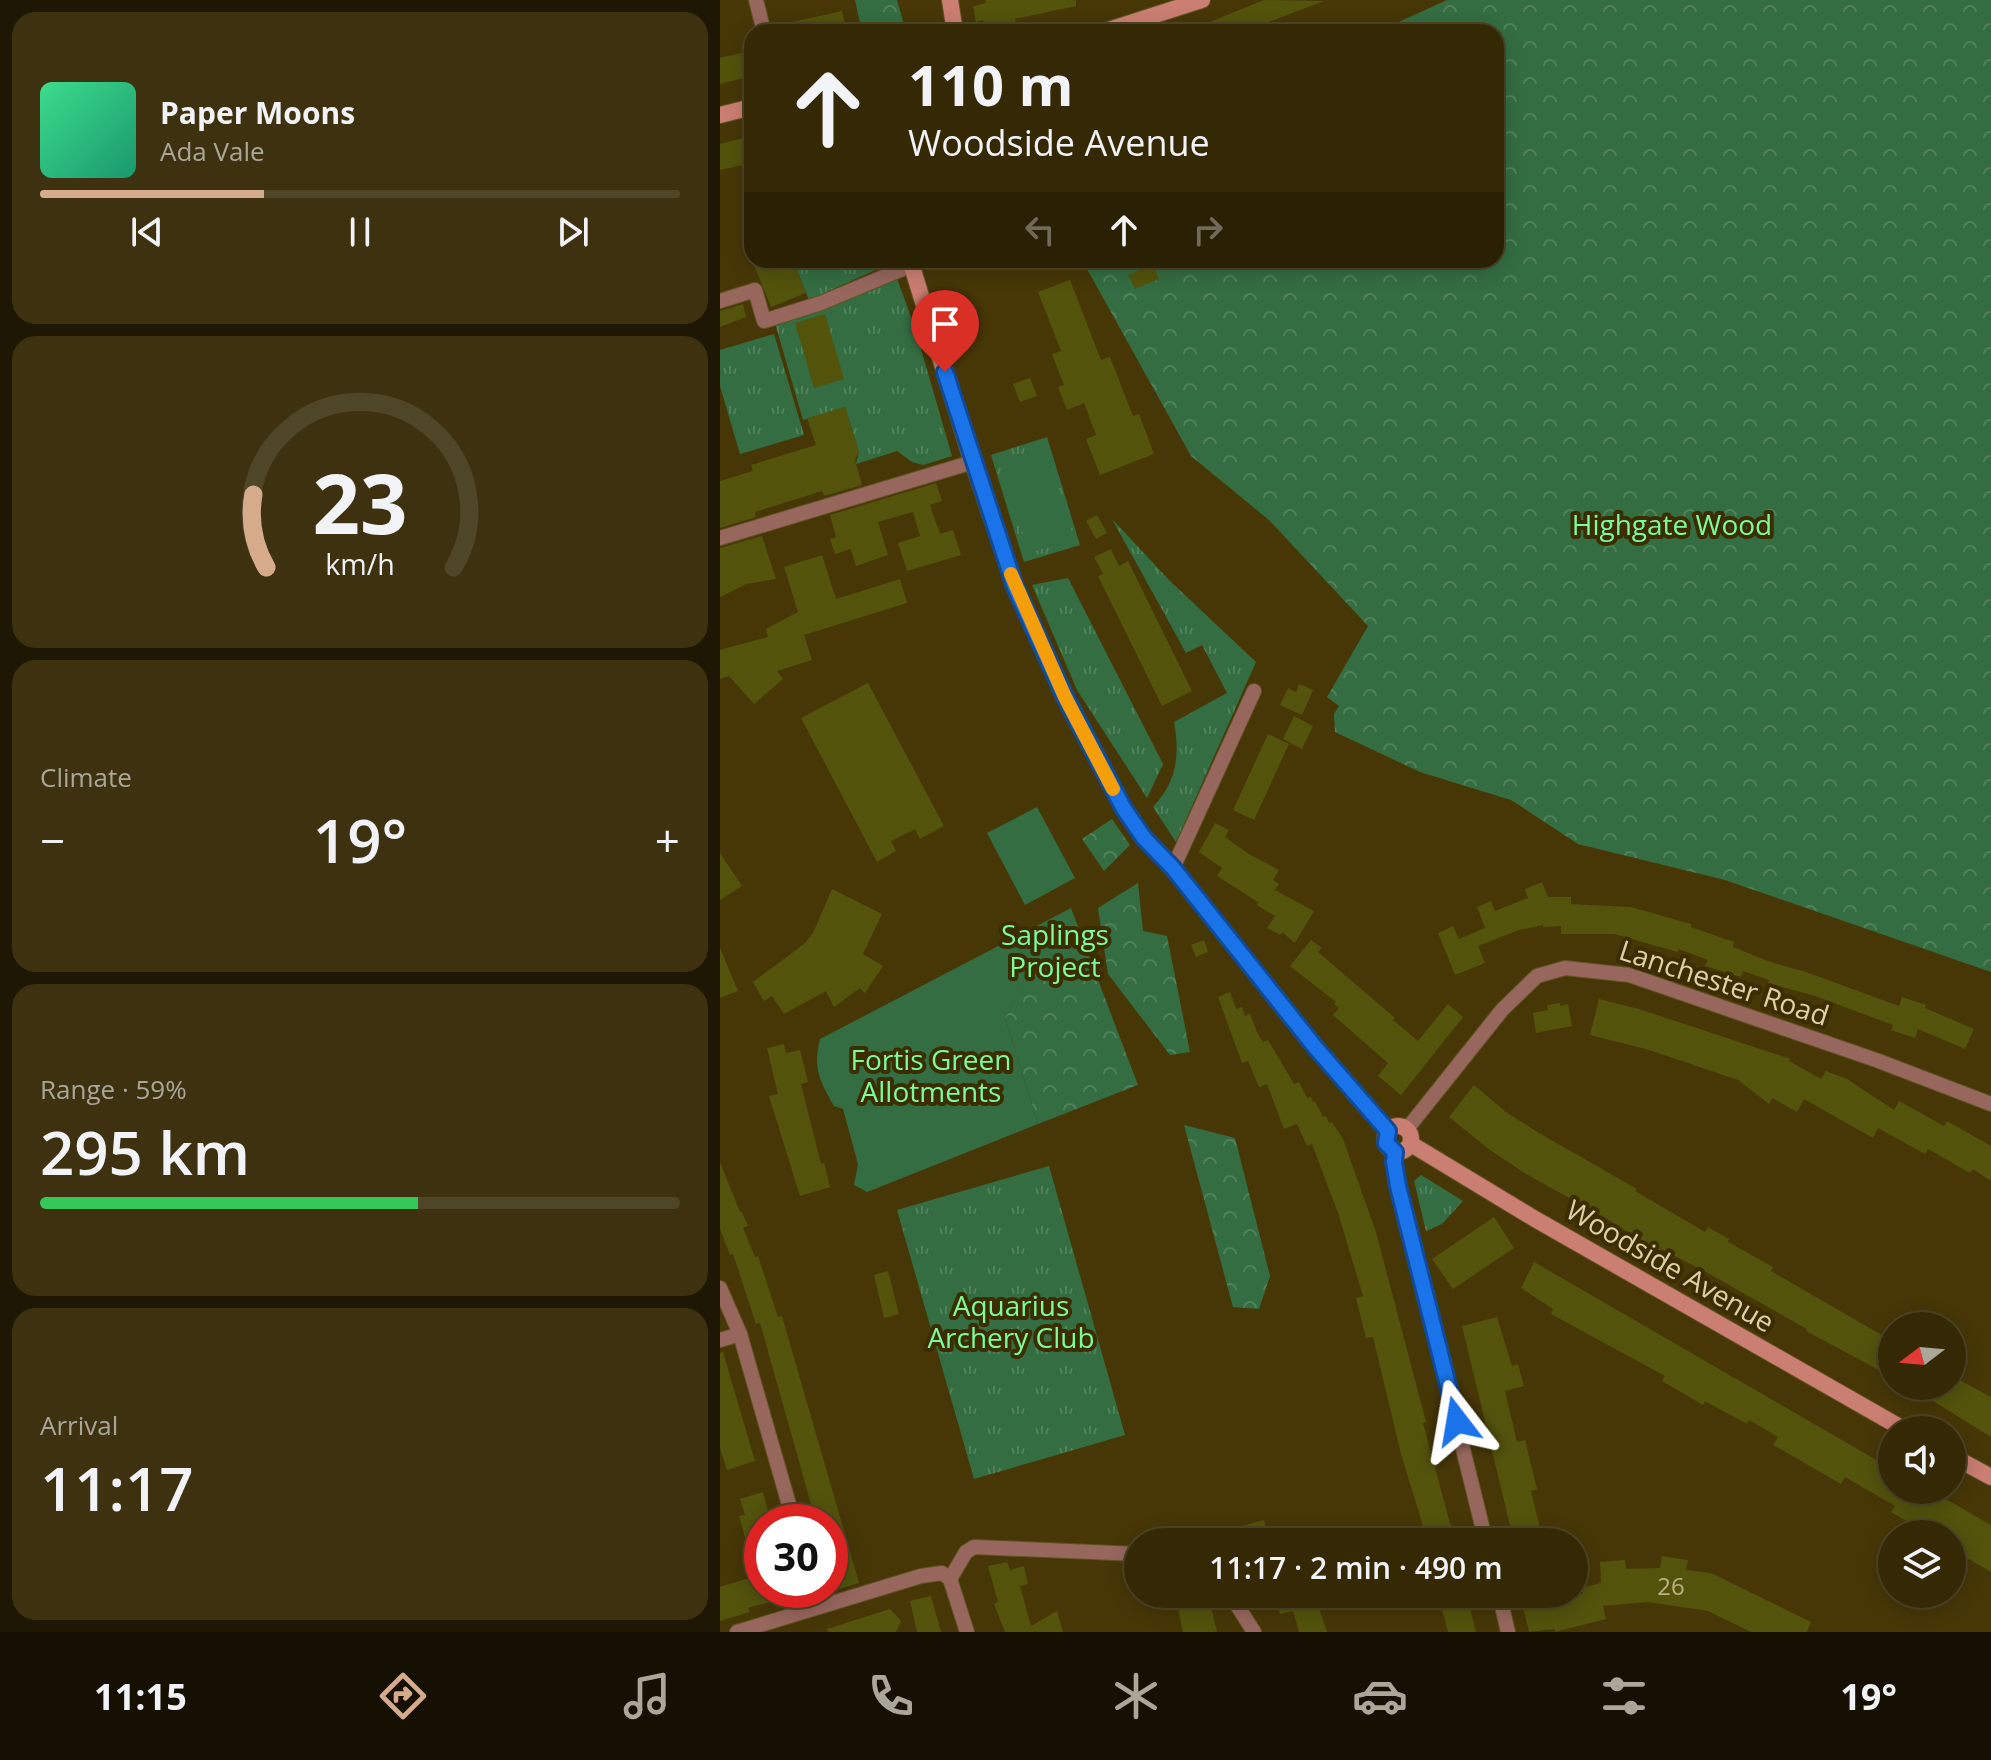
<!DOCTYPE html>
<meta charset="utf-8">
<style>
body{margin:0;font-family:"Open Sans",sans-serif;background:#3d310f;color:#f1f3f6;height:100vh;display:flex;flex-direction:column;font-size:30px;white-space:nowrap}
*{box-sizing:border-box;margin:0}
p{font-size:26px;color:#aaa69a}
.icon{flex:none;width:44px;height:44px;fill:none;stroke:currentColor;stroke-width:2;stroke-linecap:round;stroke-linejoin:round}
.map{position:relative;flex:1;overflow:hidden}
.sheet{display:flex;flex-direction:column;gap:12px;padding:12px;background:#1d1703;width:720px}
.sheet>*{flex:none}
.hud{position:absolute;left:24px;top:24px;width:760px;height:244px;border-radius:24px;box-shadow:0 4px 20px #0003,0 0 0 2px #4f4527;background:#352905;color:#f1f3f6;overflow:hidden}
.needle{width:52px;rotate:254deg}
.buttons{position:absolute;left:1158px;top:1312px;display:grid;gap:16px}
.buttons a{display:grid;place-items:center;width:88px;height:88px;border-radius:50%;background:#352905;box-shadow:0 4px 20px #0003,0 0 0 2px #4f4527;font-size:40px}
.speed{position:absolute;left:24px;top:1504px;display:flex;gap:16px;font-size:40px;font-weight:700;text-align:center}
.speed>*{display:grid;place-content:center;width:104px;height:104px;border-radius:50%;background:#352905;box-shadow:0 4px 20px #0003,0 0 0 2px #4f4527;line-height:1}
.speed .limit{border:12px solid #d22;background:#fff;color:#111}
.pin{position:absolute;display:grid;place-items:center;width:68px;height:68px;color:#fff;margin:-82px -34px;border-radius:50% 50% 50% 0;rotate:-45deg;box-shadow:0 0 8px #0007}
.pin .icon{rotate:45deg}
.me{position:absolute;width:88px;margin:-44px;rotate:346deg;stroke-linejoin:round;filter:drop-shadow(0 0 6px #0008)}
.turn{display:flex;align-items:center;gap:28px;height:168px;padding:0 32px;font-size:36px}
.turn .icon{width:104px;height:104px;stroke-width:2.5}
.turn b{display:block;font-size:56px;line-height:68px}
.lanes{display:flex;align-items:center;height:76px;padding:0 32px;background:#0003;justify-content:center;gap:40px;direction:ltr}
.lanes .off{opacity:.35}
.big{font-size:60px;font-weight:600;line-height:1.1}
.sheet .widget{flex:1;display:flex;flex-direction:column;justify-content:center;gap:12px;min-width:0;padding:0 28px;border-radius:24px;background:#3d310f}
.sheet .dial{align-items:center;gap:0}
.dial svg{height:208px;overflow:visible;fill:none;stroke:#4f4527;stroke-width:7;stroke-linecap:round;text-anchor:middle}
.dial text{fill:#f1f3f6;stroke:none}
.song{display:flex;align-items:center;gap:24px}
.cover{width:96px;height:96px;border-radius:12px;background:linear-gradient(135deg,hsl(150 70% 55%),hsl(160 70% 35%))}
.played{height:8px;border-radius:4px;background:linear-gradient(90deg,#d6ab8b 35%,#4f4527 35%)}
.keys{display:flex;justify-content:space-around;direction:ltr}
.heat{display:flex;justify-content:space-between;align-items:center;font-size:44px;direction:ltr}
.charge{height:12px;border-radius:6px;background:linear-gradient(90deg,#34c759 59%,#4f4527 0)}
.trip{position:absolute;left:404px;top:1528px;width:464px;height:80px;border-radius:40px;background:#352905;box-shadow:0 4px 20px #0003,0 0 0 2px #4f4527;font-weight:600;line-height:80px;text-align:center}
.tab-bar{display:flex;height:128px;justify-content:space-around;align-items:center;background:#151002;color:#aaa69a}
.tab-bar .icon{width:56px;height:56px}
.tab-bar .active{color:#d6ab8b}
.tab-bar b{font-size:36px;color:#f1f3f6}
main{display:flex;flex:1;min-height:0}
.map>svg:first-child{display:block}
</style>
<main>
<section class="sheet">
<div class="widget">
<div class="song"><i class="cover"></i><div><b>Paper Moons</b><p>Ada Vale</p></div></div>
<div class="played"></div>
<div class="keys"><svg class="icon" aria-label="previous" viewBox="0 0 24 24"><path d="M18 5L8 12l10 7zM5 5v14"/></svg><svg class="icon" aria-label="pause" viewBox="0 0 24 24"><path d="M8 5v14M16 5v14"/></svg><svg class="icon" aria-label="next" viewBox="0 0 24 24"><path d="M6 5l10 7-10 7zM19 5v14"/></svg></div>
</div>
<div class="widget dial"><svg viewBox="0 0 100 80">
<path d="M14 69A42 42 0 1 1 86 69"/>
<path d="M14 69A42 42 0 0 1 9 41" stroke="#d6ab8b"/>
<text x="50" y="56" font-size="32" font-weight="700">23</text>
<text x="50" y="72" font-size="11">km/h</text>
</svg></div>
<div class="widget"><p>Climate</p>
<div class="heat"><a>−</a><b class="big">19°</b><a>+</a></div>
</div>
<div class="widget"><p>Range · 59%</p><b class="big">295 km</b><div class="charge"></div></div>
<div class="widget"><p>Arrival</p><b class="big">11:17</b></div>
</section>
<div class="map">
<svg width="1271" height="1632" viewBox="0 0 1271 1632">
<defs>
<pattern id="grass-tufts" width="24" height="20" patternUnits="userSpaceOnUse" patternTransform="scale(2)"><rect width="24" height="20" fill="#346d42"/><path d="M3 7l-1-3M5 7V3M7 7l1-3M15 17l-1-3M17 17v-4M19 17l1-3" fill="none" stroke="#51815a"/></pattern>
<pattern id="forest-crowns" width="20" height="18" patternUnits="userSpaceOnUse" patternTransform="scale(2)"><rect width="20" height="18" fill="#346d42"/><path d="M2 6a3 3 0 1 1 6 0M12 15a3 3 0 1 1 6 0" fill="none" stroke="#51815a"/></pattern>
</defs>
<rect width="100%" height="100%" fill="#473707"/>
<g fill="url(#grass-tufts)">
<path d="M 73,260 L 169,260 L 171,263 L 89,300 Z"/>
<path d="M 176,276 L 194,325 L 232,456 L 203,465 L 192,462 L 177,451 L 136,464 L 139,452 L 125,407 L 83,420 L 55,323 L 110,307 Z"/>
<path d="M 54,334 L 84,435 L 20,454 L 0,386 L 0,350 Z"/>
<path d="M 327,437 L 360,545 L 304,562 L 271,455 Z"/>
<path d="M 392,519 L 450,581 L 536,662 L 456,842 L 433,807 C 457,781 460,756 454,722 L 507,693 L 482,645 L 466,653 Z"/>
<path d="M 348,578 L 443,764 L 427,798 L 357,690 L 312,585 Z"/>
<path d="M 329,1166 L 405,1435 L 254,1479 L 177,1210 Z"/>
<path d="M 701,1175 L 743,1201 L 722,1224 L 706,1231 L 694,1181 Z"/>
</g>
<g fill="url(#forest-crowns)">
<path d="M 135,0 L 177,0 L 186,32 L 142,32 Z"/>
<path d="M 727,0 L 1271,0 L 1271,972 L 1005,880 L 858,844 L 791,800 L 700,772 L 615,732 L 614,714 L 619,706 L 607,697 L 648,626 L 549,520 L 471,456 L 362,260 L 776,260 L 776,32 L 657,32 Z"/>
<path d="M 392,819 L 410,845 L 384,871 L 362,839 Z"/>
<path d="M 418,883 L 423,931 L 447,936 L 470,1052 L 450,1055 L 388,974 L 378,908 Z"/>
<path d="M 375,972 L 418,1085 L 318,1124 L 285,1017 L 310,974 L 333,982 Z"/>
<path d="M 464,1125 L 515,1138 L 550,1276 L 539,1309 L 513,1307 Z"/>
</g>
<g fill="#346d42">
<path d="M 329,459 L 354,539 L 309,553 L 285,472 Z"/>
<path d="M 317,807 L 355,878 L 305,905 L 267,833 Z"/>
<path d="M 351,908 L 375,972 L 333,982 L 310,975 L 285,1017 L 318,1124 L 147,1192 L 134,1185 L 138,1164 L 123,1109 L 114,1106 C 99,1081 93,1067 100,1039 Z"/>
</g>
<g fill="#53530c">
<path d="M 265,0 L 356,0 L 356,6 L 295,19 L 296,25 L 278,29 L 278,32 L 265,32 L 263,20 L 256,22 L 253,6 L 266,3 Z"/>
<path d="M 544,0 L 604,1 L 522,32 L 465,32 Z"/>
<path d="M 122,11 L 127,32 L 56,32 L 55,26 Z"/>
<path d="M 26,52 L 31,76 L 0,84 L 0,58 Z"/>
<path d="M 32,136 L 32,163 L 0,170 L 0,144 Z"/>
<path d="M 32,260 L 73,260 L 86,293 L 51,307 Z"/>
<path d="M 433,264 L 439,279 L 415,289 L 408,275 Z"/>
<path d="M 350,280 L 381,360 L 390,357 L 413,416 L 419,414 L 434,454 L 380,475 L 366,439 L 376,435 L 364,403 L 347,410 L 338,387 L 344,385 L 332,354 L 341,351 L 318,292 Z"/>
<path d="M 23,304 L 26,317 L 0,327 L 0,311 Z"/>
<path d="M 105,314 L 124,379 L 94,388 L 75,323 Z"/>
<path d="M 310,378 L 317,396 L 300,402 L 293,384 Z"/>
<path d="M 125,407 L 139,452 L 135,460 L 142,485 L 104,496 L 102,491 L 35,512 L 36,517 L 0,528 L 0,481 L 33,471 L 31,465 L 96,445 L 87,418 Z"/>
<path d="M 216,483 L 222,501 L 210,505 L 220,534 L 233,530 L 241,555 L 187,571 L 178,543 L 200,536 L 193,512 L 158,522 L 168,555 L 136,566 L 131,549 L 115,554 L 110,539 L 116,537 L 110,515 Z"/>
<path d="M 377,515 L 387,533 L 376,539 L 366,521 Z"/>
<path d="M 42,536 L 56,579 L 26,584 L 0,597 L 0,548 Z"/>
<path d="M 391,549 L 399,566 L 408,561 L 472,691 L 442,706 L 378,576 L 383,574 L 374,557 Z"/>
<path d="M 102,555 L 116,599 L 180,579 L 187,603 L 84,635 L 92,660 L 57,671 L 63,679 L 34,704 L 9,676 L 0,679 L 0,650 L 48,637 L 46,629 L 78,612 L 64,567 Z"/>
<path d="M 148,683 L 224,826 L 200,839 L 195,829 L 171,841 L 176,851 L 157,862 L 81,718 Z"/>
<path d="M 579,684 L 593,690 L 582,715 L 560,705 L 568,688 L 576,692 Z"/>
<path d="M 574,716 L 593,726 L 582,749 L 563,739 Z"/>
<path d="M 548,734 L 569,744 L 534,820 L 513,810 Z"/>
<path d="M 495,823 L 509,830 L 505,837 L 529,854 L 559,870 L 553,880 L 559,884 L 555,890 L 594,911 L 575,943 L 562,932 L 560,935 L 547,928 L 555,916 L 537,905 L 538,902 L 497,876 L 502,868 L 479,852 Z"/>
<path d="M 0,853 L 22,886 L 0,900 Z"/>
<path d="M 822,882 L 828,897 L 851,897 L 851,904 L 911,907 L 971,924 L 971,927 L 1014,942 L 1013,947 L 1048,961 L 1086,972 L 1179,1006 L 1182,997 L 1206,1005 L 1205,1008 L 1254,1029 L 1245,1049 L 1198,1029 L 1195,1038 L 1171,1030 L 1173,1025 L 1095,996 L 1048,983 L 1049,980 L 1023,971 L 1021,977 L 985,966 L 988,960 L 959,949 L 958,952 L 894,934 L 841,934 L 841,926 L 823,927 L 823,925 L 799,930 L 758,946 L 765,963 L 735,975 L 718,933 L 733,926 L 739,939 L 765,928 L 757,907 L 771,901 L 775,911 L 808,898 L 805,889 Z"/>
<path d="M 112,889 L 162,914 L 143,954 L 163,966 L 145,993 L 140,988 L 114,1007 L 106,991 L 64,1014 L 52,996 L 44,1001 L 33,982 L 84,944 L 93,933 Z"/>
<path d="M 484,940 L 488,952 L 476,957 L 471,945 Z"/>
<path d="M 591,940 L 602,948 L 598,952 L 675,1018 L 673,1020 L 698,1041 L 728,1004 L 743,1017 L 681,1095 L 658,1076 L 668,1063 L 613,1015 L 619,1008 L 614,1004 L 616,1002 L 570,966 Z"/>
<path d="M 0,948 L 18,991 L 0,998 Z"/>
<path d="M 510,992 L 516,1009 L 522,1007 L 525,1016 L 530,1014 L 538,1034 L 543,1042 L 548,1040 L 574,1084 L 579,1082 L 587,1098 L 591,1097 L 593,1102 L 595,1101 L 603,1117 L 606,1116 L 609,1123 L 612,1122 L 623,1139 L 656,1232 L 706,1422 L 703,1423 L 735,1542 L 708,1542 L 681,1454 L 653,1337 L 646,1338 L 636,1298 L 643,1296 L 618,1213 L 592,1144 L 587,1146 L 577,1124 L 564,1129 L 547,1084 L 539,1087 L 528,1061 L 522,1063 L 498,997 Z"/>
<path d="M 879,999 L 919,1009 L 1071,1059 L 1069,1061 L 1101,1079 L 1106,1071 L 1127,1079 L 1174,1110 L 1179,1101 L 1224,1126 L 1227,1121 L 1271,1146 L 1271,1181 L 1253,1169 L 1250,1173 L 1208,1149 L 1205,1154 L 1158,1128 L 1153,1138 L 1084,1099 L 1077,1112 L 1052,1098 L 1049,1104 L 1018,1080 L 926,1049 L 870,1035 Z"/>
<path d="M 840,1003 L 840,1006 L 848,1004 L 852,1026 L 816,1033 L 813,1013 L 828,1010 L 827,1005 Z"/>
<path d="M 64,1044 L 66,1053 L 80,1050 L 88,1082 L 81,1084 L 101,1164 L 104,1163 L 110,1187 L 80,1196 L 49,1096 L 58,1094 L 47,1048 Z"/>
<path d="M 754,1085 L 786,1112 L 819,1133 L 917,1189 L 915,1191 L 985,1232 L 988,1227 L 1009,1239 L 1008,1242 L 1053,1267 L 1051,1271 L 1172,1341 L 1172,1377 L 1086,1331 L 1087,1329 L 986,1272 L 941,1249 L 939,1252 L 884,1217 L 806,1174 L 770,1150 L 729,1117 Z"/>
<path d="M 0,1162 L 20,1212 L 22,1212 L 28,1226 L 23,1228 L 35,1257 L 38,1256 L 58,1317 L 62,1316 L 139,1583 L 116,1590 L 110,1570 L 110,1522 L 96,1522 L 40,1323 L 36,1324 L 13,1254 L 10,1255 L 0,1229 Z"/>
<path d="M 774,1217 L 794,1248 L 733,1289 L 712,1259 Z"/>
<path d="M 814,1262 L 1172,1469 L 1172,1490 L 1210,1490 L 1271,1525 L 1271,1572 L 1232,1549 L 1232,1534 L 1208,1534 L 1171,1512 L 1175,1506 L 1125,1477 L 1121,1484 L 1053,1445 L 1058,1437 L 1029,1420 L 1027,1424 L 985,1401 L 983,1405 L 942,1381 L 945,1376 L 831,1314 L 833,1309 L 801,1288 Z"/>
<path d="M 168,1271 L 179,1314 L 164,1318 L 154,1275 Z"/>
<path d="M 777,1317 L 792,1366 L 798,1364 L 804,1386 L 785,1391 L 797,1442 L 805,1440 L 817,1489 L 811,1491 L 821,1532 L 808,1535 L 810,1542 L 794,1542 L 742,1326 Z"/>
<path d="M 3,1352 L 35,1461 L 7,1470 L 0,1448 L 0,1353 Z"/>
<path d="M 1232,1376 L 1271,1397 L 1271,1437 L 1189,1386 L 1232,1386 Z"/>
<path d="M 43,1492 L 51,1522 L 42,1522 L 42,1590 L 79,1590 L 79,1594 L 28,1608 L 30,1612 L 0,1621 L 0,1587 L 36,1576 L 19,1516 L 25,1515 L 20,1499 Z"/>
<path d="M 544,1520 L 550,1542 L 519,1542 L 515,1528 Z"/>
<path d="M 942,1556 L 968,1560 L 966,1570 L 991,1573 L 1091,1622 L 1087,1632 L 1031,1632 L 988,1611 L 928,1602 L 883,1606 L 886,1619 L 835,1632 L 835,1629 L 809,1632 L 800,1594 L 823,1594 L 823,1597 L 835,1594 L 863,1594 L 861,1588 L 881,1583 L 880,1562 L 905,1560 L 906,1569 L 940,1568 Z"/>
<path d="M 287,1562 L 290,1570 L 304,1566 L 308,1584 L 300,1586 L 311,1626 L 337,1611 L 343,1632 L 285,1632 L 274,1604 L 278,1602 L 268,1566 Z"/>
<path d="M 455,1594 L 488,1594 L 497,1632 L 463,1632 Z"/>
<path d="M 555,1594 L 594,1594 L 607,1632 L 579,1632 L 573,1611 L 560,1614 Z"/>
<path d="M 718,1594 L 746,1594 L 756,1632 L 728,1632 Z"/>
<path d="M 211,1596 L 221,1632 L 197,1632 L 190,1601 Z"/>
<path d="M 170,1609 L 181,1621 L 176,1632 L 108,1632 L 107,1629 Z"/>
</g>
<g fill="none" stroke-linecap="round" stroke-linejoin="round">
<defs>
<g id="street">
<path d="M 36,0 L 44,32"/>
<path d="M 0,301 L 35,290 L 44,321 L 101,303 L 192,265"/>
<path d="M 0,538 L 253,462"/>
<path d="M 453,868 L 534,691"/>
<path d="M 687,1129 L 782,1010 L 817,976 L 845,968 L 909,975 L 1156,1060 L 1271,1104"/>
<path d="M 675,1152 L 674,1162 L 678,1186 L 766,1542"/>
<path d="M 0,1288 L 20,1334 L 74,1522"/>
<path d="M 0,1340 L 20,1334"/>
<path d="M 230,1579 L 246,1552 L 254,1547 L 418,1554"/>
<path d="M 230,1579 L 247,1632"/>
<path d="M 93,1590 L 98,1607"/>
<path d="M 510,1594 L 534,1632"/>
<path d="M 779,1594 L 788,1632"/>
<path d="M 17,1632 L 201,1576 L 222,1573 L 230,1579"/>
</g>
<g id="secondary">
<path d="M 230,0 L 235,32"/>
<path d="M 382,32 L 482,0"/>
<path d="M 0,115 L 32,107"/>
<path d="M 190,260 L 250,455 L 295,587 L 345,697 L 404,809 L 424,838 L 453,868 L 595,1047 L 668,1131"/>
<circle cx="678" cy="1139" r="13"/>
<path d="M 691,1144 L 815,1219 L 1185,1430"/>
<path d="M 1232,1456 L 1271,1477"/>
</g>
</defs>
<use href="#street" stroke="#625324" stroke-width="16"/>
<use href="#secondary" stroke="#625324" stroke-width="18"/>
<use href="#street" stroke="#97675e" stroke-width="14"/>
<use href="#secondary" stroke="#cb7e72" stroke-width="16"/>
</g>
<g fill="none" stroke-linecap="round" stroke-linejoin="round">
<defs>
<path id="route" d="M 225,372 L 295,587 L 345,697 L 404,809 L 424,838 L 453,868 L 595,1047 L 668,1131 L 666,1143 L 675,1152 L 674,1162 L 678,1186 L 737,1421"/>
</defs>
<use href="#route" stroke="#114b97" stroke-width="20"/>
<use href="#route" stroke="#1a73e8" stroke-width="14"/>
<path stroke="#f59e0b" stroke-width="14" d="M 291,574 L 345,697 L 393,789"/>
</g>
<g text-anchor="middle" stroke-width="8" stroke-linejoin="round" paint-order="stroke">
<g font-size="24" fill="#bcb182">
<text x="951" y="1595">26</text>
</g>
<g font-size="28" fill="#7cfb9c" stroke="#3c2d00">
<text x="952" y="535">Highgate Wood</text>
<text x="335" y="945">Saplings<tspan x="335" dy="32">Project</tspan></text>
<text x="211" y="1070">Fortis Green<tspan x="211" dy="32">Allotments</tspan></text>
<text x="291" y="1316">Aquarius<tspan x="291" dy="32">Archery Club</tspan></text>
</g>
<g font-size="28" fill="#dfd0a9" stroke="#3c2d00">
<text transform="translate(1004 983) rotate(18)" y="10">Lanchester Road</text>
<text transform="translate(950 1266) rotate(30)" y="10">Woodside Avenue</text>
</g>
</g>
</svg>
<div class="buttons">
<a><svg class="needle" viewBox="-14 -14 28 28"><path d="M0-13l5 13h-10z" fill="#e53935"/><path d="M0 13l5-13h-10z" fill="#aaa69a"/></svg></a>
<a><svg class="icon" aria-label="sound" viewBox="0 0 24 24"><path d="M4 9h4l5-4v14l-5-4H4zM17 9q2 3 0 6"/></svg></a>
<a><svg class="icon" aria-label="layers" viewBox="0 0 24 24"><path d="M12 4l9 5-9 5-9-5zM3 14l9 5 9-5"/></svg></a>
</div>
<div class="speed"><div class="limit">30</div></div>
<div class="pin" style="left:225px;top:372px;background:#d93025"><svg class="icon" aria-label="arrive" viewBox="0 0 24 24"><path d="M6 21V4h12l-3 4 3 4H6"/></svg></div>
<svg class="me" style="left:737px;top:1421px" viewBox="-20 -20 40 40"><path d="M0-17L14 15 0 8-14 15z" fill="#1a73e8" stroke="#fff" stroke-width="4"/></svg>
<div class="trip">11:17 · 2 min · 490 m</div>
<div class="hud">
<div class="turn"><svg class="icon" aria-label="ahead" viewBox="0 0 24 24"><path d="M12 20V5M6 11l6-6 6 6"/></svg><div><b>110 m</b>Woodside Avenue</div></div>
<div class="lanes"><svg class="icon off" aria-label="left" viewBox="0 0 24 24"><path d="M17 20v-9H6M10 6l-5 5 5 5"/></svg><svg class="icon" aria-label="ahead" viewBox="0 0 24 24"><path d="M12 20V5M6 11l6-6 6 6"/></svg><svg class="icon off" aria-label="right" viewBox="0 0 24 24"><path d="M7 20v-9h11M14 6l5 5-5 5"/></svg></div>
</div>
</div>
</main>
<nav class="tab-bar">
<b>11:15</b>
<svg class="icon active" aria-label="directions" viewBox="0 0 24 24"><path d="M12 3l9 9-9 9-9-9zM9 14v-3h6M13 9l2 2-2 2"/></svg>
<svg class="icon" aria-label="music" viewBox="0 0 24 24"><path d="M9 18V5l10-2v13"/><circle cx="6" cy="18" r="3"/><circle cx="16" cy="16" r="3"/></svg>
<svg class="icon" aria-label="phone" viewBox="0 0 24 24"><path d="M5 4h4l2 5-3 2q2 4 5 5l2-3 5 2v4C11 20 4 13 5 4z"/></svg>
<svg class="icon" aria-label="climate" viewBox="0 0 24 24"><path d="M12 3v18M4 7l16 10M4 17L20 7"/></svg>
<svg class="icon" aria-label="car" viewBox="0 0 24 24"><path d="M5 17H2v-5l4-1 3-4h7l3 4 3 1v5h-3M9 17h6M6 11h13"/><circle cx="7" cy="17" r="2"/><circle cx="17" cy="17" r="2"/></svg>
<svg class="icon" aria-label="filters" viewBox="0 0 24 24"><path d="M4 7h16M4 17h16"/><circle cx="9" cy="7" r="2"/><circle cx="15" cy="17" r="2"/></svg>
<b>19°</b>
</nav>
